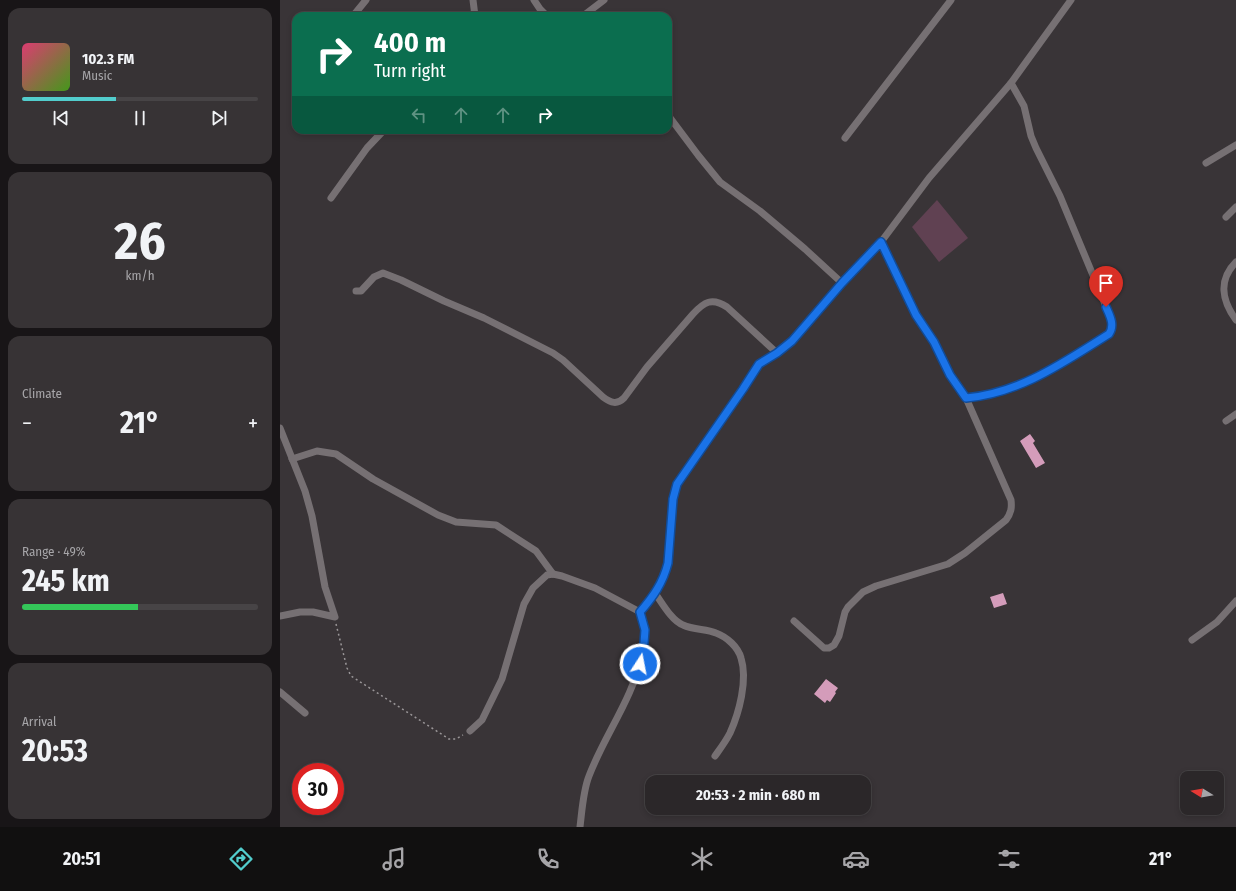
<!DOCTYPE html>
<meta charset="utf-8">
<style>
body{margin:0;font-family:"Fira Sans Condensed",sans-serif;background:#373335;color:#f1f3f6;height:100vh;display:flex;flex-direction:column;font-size:15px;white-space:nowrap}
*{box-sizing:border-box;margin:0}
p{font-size:13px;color:#a6a5a8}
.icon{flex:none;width:22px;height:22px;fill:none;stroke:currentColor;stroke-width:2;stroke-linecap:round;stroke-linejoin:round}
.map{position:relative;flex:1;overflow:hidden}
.drawer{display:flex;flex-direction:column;gap:8px;padding:8px;background:#181517;width:280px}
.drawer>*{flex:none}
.hud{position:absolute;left:12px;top:12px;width:380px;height:122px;border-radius:12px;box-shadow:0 2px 6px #0003,0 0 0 1px #474446;background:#0b6e4f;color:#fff;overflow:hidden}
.needle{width:26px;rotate:281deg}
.buttons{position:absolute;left:900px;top:771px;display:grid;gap:8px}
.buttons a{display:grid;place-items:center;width:44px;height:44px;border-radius:8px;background:#2b2729;box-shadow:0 2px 6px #0003,0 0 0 1px #474446;font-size:20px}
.speed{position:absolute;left:12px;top:763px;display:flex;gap:8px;font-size:20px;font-weight:700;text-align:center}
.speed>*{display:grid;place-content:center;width:52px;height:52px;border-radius:50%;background:#2b2729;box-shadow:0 2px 6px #0003,0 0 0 1px #474446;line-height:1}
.speed .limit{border:6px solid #d22;background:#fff;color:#111}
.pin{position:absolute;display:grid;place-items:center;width:34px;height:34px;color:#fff;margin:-41px -17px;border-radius:50% 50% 50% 0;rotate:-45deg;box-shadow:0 0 4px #0007}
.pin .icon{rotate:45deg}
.me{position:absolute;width:44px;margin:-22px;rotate:11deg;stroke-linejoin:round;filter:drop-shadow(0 0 3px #0008)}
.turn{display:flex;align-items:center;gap:14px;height:84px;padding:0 16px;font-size:18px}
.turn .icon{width:52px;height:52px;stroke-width:2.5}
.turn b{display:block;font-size:28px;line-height:34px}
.lanes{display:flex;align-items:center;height:38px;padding:0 16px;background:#0003;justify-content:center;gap:20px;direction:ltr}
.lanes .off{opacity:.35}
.big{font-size:30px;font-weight:700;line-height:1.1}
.drawer .card{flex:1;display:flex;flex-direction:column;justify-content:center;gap:6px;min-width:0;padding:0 14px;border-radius:12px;background:#373335}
.drawer .dial{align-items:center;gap:0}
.dial b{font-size:52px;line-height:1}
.song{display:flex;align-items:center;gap:12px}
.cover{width:48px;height:48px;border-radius:6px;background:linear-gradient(135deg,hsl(340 70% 55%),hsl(100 70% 35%))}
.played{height:4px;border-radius:2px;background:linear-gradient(90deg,#52cdcd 40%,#474446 40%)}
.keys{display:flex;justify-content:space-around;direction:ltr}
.heat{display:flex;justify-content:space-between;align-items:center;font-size:22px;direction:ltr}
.charge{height:6px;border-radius:3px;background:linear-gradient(90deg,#34c759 49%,#474446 0)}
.trip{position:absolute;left:365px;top:775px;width:226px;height:40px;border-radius:12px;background:#2b2729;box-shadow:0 2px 6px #0003,0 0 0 1px #474446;font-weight:700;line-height:40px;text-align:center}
.menu{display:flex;height:64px;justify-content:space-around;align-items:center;background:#111010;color:#a6a5a8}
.menu .icon{width:28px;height:28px}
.menu .on{color:#52cdcd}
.menu b{font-size:18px;color:#f1f3f6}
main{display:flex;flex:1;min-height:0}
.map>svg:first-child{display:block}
</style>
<main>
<section class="drawer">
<div class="card">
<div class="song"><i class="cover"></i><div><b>102.3 FM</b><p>Music</p></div></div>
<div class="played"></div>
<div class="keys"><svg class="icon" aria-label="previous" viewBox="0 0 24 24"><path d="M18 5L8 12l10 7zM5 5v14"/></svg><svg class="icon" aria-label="pause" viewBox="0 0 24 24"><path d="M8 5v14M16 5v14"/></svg><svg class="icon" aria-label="next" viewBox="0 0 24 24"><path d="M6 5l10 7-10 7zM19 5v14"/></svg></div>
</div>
<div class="card dial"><b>26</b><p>km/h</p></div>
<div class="card"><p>Climate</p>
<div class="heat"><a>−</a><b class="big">21°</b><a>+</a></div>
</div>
<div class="card"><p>Range · 49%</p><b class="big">245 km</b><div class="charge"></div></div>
<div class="card"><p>Arrival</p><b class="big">20:53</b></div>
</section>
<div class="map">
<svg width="956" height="827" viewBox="0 0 956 827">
<rect width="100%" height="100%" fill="#393437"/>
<path fill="#604152" d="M 657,200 L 688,238 L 659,262 L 632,227 Z"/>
<g fill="#d49cba">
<path d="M 750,434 L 755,441 L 753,443 L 765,463 L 756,468 L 740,441 Z"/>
<path d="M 723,593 L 727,604 L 714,608 L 710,597 Z"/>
<path d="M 546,679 L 558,688 L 555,692 L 556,693 L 550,702 L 547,700 L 545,703 L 534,694 Z"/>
</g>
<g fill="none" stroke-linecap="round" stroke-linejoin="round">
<path stroke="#9a9698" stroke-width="1.5" stroke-dasharray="2 3" stroke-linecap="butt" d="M 56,624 L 67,668 L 71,676 L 169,739 L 176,739 L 183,735"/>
<g stroke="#767073" stroke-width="7">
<path d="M 193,0 L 195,16"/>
<path d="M 254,0 L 260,9 L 267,16"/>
<path d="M 73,16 L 86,0"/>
<path d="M 303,16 L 324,0"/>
<path d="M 388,115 L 418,155 L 440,182 L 480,211 L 525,249 L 562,283"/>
<path d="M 565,138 L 671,0"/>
<path d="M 926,163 L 956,145"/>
<path d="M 51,198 L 87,148 L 104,130"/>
<path d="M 946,217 L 956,207"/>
<path d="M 601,242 L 636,315 L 654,342 L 670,375 L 686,398 C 741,393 784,362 829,334 L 832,327 L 832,321 L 780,196 L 756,148 L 751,136 L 744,106 L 731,83"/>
<path d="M 956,262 C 938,280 942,301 956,320"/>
<path d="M 76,291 L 81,291 L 94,277 L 103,273 L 121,280 L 164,301 L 204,318 L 273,353 L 283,360 L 323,397 C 331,403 337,405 344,398 L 367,367 L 413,314 C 424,302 432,297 447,307 L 497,353"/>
<path d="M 946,421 L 956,414"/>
<path d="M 0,428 L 25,491 L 32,516 L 45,587 L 55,617 L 33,612 L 20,612 L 0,616"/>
<path d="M 12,459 L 37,451 L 56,454 L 93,479 L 158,515 L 176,522 L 216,525 L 256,551 L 273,574"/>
<path d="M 375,593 C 382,603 392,621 403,625 C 414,630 426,629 436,633 C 447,637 458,647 461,658 C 468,680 459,713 450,733 C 446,741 440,749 435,756"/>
<path d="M 360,612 C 373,597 383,583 388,563 L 393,499 L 397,484 L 463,389 L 479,364 L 497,353 L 512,341 L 562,283 L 601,242 L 649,178 L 731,83 L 791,0"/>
<path d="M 514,621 L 544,648 L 549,648 L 554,645 L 559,636 L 565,612 L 568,607 L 583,592 L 596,586 L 668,564 L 685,553 L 726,520 C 731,513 732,508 731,500 L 686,398"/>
<path d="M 912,640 L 937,622 L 956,601"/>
<path d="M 0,692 L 25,713"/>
<path d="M 190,731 L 202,720 L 222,679 L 244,604 L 253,588 L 267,575 L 273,574 L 282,576 L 315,588 L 360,612"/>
<path d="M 300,827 C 302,811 303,791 309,776 C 325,734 353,699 362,654 C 363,646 365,637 364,630 C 364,624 361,618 360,612"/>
</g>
</g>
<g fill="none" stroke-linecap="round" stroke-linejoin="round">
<defs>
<path id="route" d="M 360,664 L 364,643 L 365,630 L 360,612 C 373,597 383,583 388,563 L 393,499 L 397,484 L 463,389 L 479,364 L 497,353 L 512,341 L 562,283 L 601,242 L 636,315 L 654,342 L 670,375 L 686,398 C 741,393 784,362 829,334 C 835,325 830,316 826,307"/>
</defs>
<use href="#route" stroke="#114b97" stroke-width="10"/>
<use href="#route" stroke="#1a73e8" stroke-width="7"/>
</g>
</svg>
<div class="buttons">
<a><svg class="needle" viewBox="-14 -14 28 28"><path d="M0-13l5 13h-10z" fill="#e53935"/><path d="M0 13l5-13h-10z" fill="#a6a5a8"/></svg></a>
</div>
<div class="speed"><div class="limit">30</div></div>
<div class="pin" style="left:826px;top:307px;background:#d93025"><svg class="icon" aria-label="arrive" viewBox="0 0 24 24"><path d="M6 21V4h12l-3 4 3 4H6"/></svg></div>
<svg class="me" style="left:360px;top:664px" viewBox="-20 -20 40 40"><circle r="17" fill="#1a73e8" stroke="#fff" stroke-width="3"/><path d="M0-11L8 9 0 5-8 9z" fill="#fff"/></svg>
<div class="trip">20:53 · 2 min · 680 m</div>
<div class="hud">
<div class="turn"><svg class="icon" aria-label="right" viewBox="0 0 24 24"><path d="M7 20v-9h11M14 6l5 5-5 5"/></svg><div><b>400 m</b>Turn right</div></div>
<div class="lanes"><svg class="icon off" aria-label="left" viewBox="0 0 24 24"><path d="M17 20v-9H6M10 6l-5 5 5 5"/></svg><svg class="icon off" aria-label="ahead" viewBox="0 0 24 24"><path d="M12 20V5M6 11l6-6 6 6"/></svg><svg class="icon off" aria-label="ahead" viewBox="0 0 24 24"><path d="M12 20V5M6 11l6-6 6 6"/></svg><svg class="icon" aria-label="right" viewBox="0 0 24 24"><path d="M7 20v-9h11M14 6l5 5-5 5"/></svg></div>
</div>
</div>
</main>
<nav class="menu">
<b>20:51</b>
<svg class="icon on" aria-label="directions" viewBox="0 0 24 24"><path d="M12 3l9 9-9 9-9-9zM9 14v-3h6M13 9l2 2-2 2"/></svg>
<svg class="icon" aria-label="music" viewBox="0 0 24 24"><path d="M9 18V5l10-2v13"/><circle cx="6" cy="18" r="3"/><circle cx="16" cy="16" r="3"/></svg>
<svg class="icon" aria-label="phone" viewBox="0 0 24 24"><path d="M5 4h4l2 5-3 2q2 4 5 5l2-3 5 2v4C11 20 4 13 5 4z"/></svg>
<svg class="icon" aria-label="climate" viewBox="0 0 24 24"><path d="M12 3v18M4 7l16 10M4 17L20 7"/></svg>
<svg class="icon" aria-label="car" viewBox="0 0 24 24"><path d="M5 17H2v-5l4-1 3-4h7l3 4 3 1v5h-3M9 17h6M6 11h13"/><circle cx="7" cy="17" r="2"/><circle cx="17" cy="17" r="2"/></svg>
<svg class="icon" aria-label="filters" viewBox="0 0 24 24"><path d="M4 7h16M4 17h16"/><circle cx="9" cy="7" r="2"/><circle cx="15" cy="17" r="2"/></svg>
<b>21°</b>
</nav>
